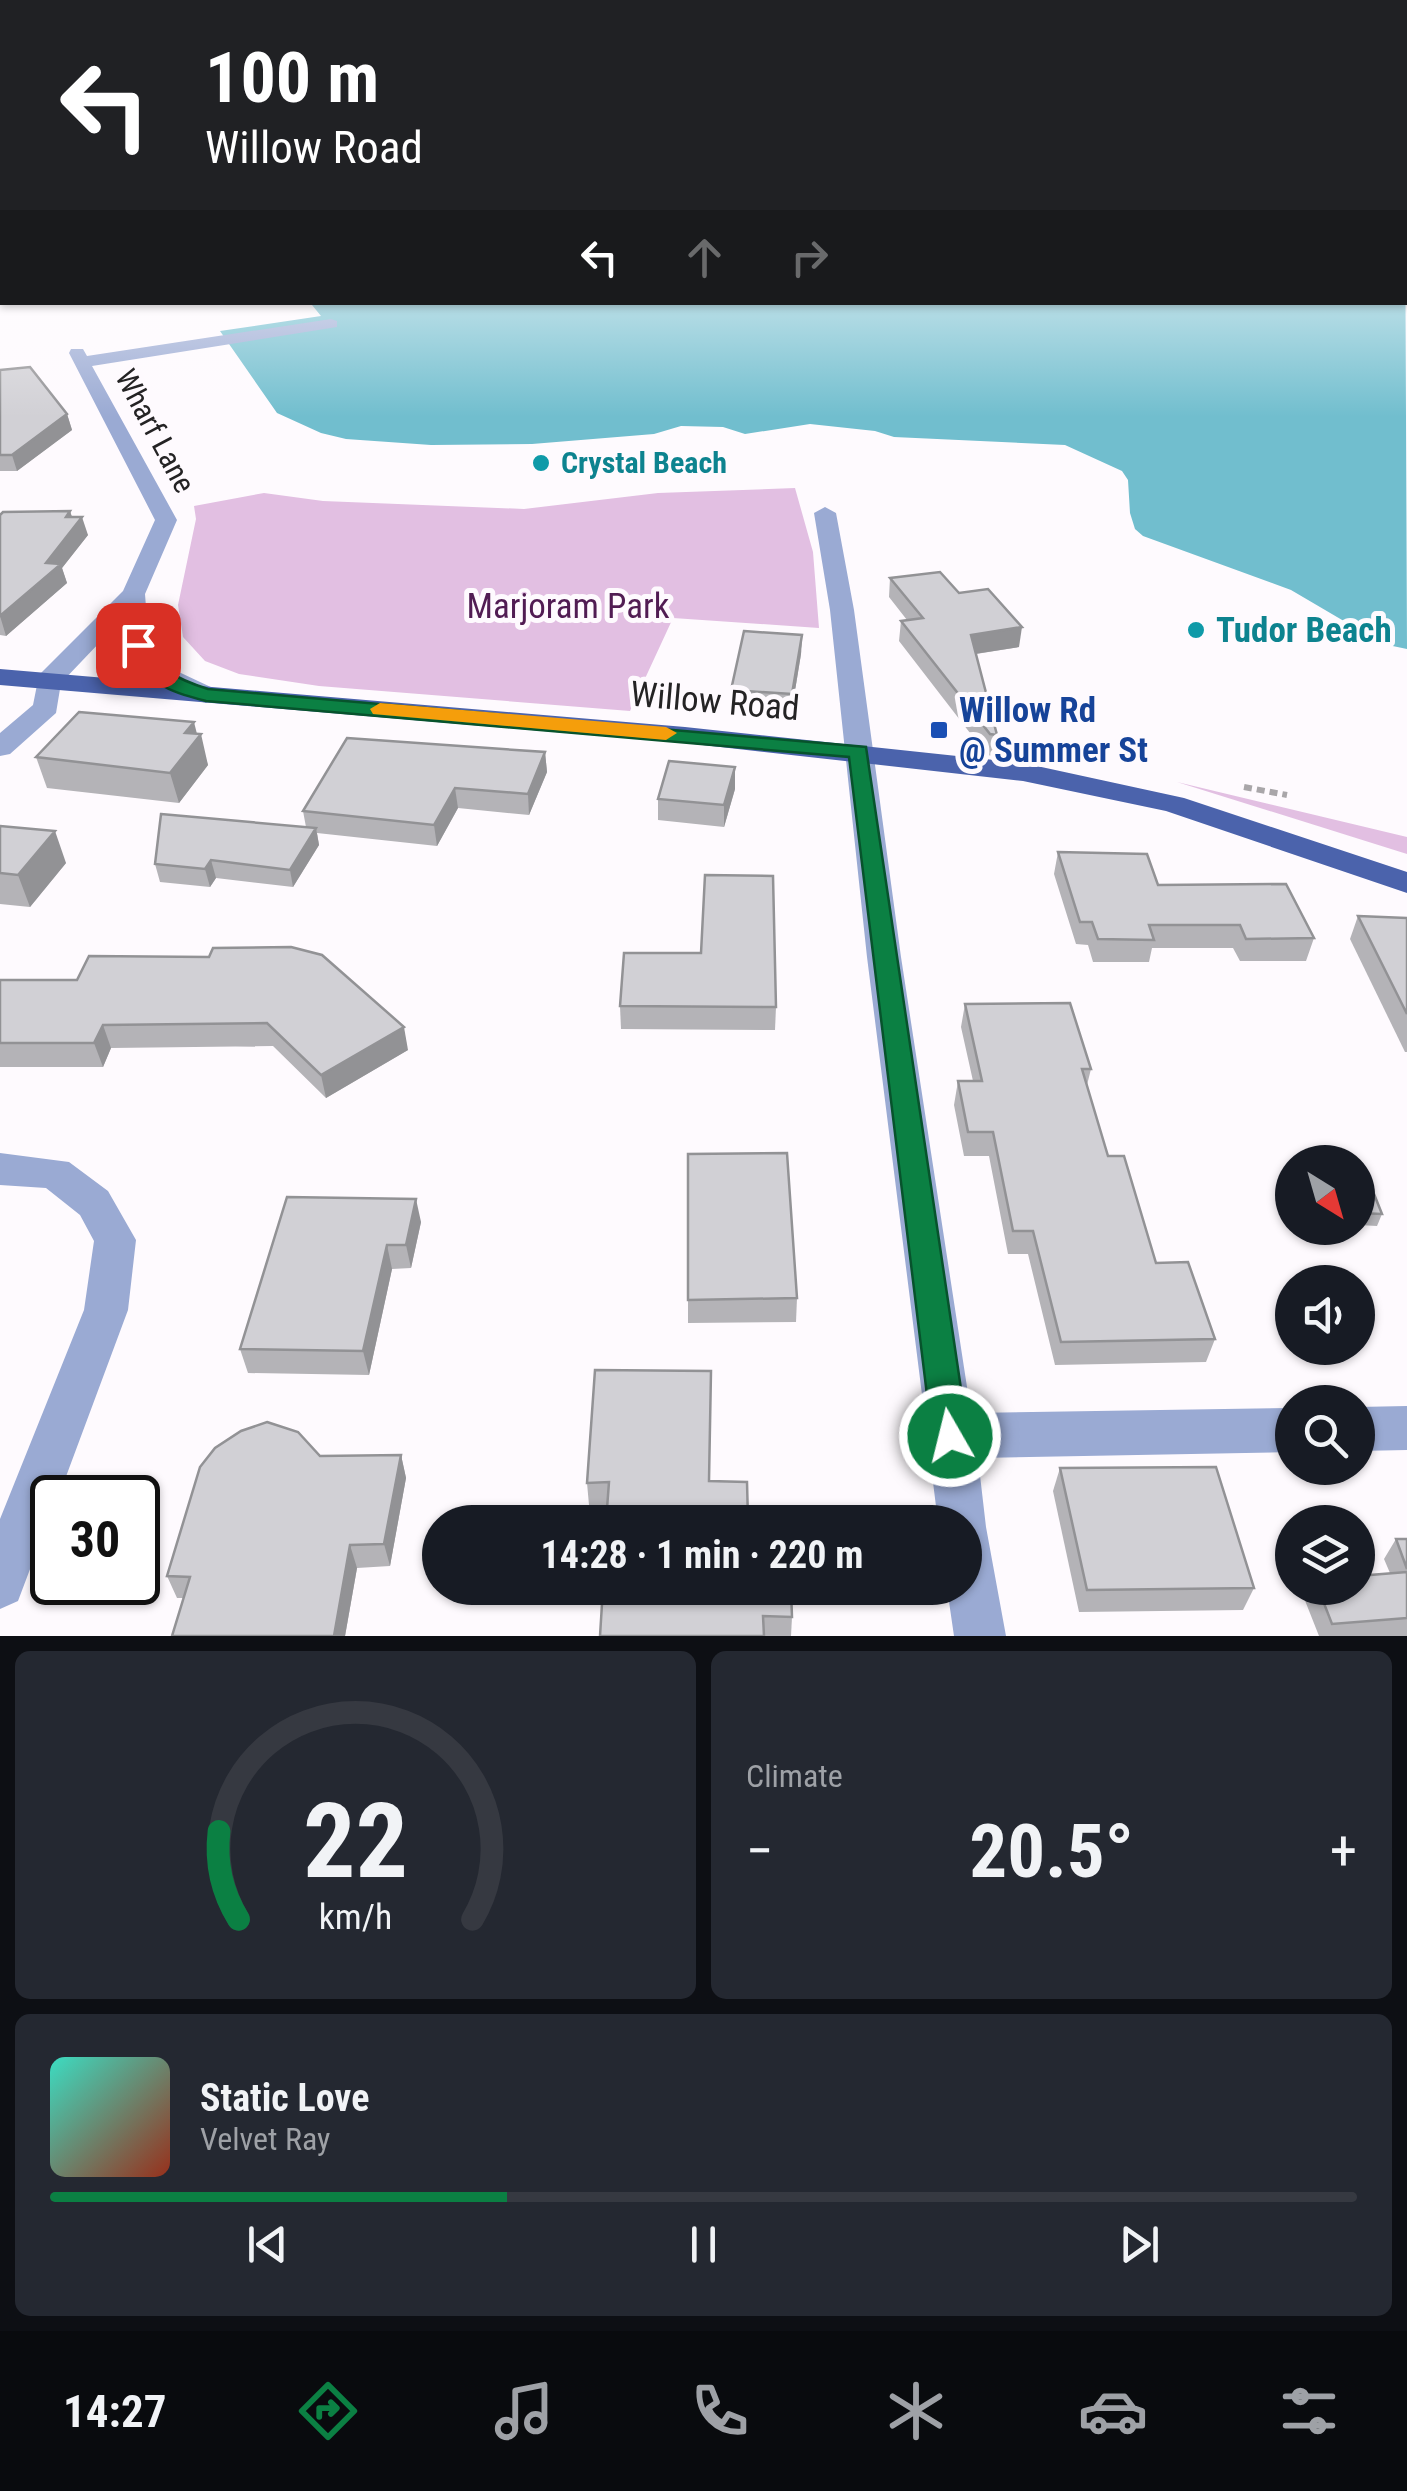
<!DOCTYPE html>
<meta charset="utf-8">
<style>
body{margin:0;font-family:"Roboto Condensed",sans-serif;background:#242831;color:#f1f3f6;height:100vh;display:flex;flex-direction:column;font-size:38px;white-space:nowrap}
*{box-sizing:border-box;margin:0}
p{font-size:32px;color:#9ea1a6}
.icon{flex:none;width:55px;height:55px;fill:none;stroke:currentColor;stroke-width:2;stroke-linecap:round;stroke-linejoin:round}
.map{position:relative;height:1636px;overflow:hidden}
.sheet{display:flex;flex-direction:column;gap:15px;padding:15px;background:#0d0f14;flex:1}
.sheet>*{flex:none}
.guide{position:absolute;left:0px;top:0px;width:1408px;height:305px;box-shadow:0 2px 8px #0004;background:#202124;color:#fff;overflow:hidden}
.needle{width:65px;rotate:143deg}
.buttons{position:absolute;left:1275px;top:1145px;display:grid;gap:20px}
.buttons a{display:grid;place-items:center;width:100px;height:100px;border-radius:50%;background:#171b24;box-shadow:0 2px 8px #0004;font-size:50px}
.speed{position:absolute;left:30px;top:1475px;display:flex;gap:20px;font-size:50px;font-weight:700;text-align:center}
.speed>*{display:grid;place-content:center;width:130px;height:130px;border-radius:50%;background:#171b24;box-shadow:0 2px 8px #0004;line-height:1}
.speed .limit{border:5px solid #111;border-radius:15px;background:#fff;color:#111}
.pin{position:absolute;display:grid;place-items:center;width:85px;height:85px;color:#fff;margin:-42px;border-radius:20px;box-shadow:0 5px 15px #0006}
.me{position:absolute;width:110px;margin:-55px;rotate:352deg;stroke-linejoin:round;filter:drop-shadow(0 0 8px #0008)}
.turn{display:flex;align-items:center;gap:35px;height:210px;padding:0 40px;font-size:45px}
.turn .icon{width:130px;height:130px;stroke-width:2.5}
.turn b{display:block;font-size:70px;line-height:85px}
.lanes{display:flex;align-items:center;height:95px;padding:0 40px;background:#0003;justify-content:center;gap:50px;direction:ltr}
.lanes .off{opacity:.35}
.big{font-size:75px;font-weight:700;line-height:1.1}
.sheet .widget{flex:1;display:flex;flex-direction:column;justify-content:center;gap:15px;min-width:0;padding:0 35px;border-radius:15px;background:#242831}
.sheet .dial{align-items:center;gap:0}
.dial svg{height:260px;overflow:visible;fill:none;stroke:#363941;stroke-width:7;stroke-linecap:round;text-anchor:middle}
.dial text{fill:#f1f3f6;stroke:none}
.song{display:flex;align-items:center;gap:30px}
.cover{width:120px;height:120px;border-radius:15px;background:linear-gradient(135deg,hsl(170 70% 55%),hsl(10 70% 35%))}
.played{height:10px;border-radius:5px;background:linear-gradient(90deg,#0b8043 35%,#363941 35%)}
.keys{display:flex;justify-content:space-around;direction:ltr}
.heat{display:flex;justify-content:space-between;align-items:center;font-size:55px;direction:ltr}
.sheet .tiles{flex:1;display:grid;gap:15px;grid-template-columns:1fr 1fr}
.widget:last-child{grid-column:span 2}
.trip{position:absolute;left:422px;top:1505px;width:560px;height:100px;border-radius:50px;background:#171b24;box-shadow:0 2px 8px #0004;font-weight:700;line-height:100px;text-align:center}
.dock{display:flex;height:160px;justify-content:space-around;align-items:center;background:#090b0e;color:#9ea1a6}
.dock .icon{width:70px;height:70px}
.dock .on{color:#0b8043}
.dock b{font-size:45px;color:#f1f3f6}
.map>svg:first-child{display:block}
</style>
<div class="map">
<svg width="1407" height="1636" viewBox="0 0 1407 1636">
<rect width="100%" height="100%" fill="#fefafe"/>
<g fill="#e2bfe2">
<path d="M 795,488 L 813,552 L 819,628 L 673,618 L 630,711 L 319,686 L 239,674 L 205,661 L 183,637 L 178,605 L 196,519 L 194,506 L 264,493 L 323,501 L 524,509 L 658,493 Z"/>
<path d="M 1177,782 L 1407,837 L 1407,854 Z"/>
</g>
<path fill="#71bece" d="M 1405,188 L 1407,649 L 1383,644 L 1291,590 L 1143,536 L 1135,529 L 1130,513 L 1128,480 L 1122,471 L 1065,445 L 894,437 L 875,431 L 810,424 L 745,434 L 723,427 L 681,426 L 654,434 L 532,444 L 431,445 L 346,439 L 321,433 L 277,413 L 220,331 L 321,316 L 312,305 L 330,302 L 1405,302 Z"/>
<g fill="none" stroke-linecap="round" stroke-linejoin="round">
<path stroke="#a9a6a9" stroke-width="6" stroke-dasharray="8 5" stroke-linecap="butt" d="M 1244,787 L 1287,795"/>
<g fill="#9aaad3" fill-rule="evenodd">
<path d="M 331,319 L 337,321 L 337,327 L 92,366 L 177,520 L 145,594 L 148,633 L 153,648 L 166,666 L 215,689 L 219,695 L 206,703 C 161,692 127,669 121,620 L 61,683 L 56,713 L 10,754 L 0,756 L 0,733 L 33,705 L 39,675 L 123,591 L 155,520 L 69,353 L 71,349 L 83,349 L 87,356 Z"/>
<path d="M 825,507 L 836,513 L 854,610 L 901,957 L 971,1413 L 1292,1408 L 1292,1452 L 978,1458 L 986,1527 L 1006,1636 L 954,1636 L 947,1588 L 965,1588 L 965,1522 L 938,1522 L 867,957 L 830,610 L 814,513 Z"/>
<path d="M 0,1153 L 69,1162 L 108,1191 L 136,1240 L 128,1310 L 58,1498 L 52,1498 L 52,1511 L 18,1601 L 0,1609 L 0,1519 L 84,1310 L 94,1241 L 80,1215 L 46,1188 L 0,1185 Z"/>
<path d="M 1407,1406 L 1407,1450 L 1358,1451 L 1358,1407 Z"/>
</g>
<path fill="#4b63ac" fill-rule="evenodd" d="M 0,669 L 685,727 L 1023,763 L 1184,798 L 1407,872 L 1407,893 L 1166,811 L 1023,781 L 685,743 L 0,685 Z"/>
</g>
<g fill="#b4b3b7">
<path d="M 0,370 L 67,414 L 72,430 L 17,471 L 0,471 Z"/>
<path d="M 70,511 L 72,517 L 88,535 L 62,568 L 67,583 L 6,636 L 0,635 L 0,515 Z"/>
<path d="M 890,578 L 959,593 L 1019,647 L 976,654 L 997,735 L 994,756 L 987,755 L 899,641 L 901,621 L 907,620 L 889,597 Z"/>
<path d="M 802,635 L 801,654 L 791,715 L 730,710 L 731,690 Z"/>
<path d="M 197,734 L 208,765 L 179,803 L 47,788 L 36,757 Z"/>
<path d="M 545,752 L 547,772 L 529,815 L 458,808 L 437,846 L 317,833 L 319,845 L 293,887 L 216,878 L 210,887 L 160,882 L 155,864 L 306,827 L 303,811 Z"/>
<path d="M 735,789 L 724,827 L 658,820 L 658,799 Z"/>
<path d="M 0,826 L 66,863 L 30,907 L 0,904 Z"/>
<path d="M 1058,852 L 1158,885 L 1314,938 L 1306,961 L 1240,961 L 1233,948 L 1152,948 L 1149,962 L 1093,962 L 1088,945 L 1076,944 L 1054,874 Z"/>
<path d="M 1358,916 L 1407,918 L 1407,1052 L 1405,1052 L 1350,939 Z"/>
<path d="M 0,980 L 77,980 L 408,1050 L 326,1098 L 273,1046 L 111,1048 L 103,1067 L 0,1067 Z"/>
<path d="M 965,1004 L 1091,1069 L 1087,1085 L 1108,1156 L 1156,1263 L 1215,1339 L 1206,1362 L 1055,1365 L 1028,1254 L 1008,1254 L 989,1156 L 964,1156 L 954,1105 L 958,1081 L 973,1081 L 961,1027 Z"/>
<path d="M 620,1006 L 776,1007 L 775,1030 L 621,1029 Z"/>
<path d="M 688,1154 L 797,1298 L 796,1322 L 688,1323 Z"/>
<path d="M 1358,1164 L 1382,1214 L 1377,1226 L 1358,1225 Z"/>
<path d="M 421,1222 L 411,1268 L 392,1269 L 369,1375 L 248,1373 L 240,1349 Z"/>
<path d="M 401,1455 L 406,1478 L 390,1566 L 357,1568 L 345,1636 L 172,1636 L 183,1598 L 177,1598 L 167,1576 L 320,1456 Z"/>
<path d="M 1060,1468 L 1254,1588 L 1243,1610 L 1079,1612 L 1053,1491 Z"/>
<path d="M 709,1481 L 748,1520 L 607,1505 L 589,1505 L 587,1483 Z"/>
<path d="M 1396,1539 L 1407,1539 L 1407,1636 L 1319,1636 L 1304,1598 L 1309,1588 L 1358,1588 L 1390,1573 L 1384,1559 Z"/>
<path d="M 603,1588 L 792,1617 L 791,1636 L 600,1636 Z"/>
</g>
<g fill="#929295">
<path d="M 67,414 L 72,430 L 17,471 L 12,455 Z"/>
<path d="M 70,511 L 75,527 L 82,517 L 88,535 L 62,568 L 67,583 L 6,636 L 0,616 L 46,563 L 66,517 Z"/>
<path d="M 1022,627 L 1019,647 L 968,655 L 971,635 Z"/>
<path d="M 802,635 L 801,654 L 791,715 L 792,694 Z"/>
<path d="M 194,722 L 198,738 L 201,734 L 208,765 L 179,803 L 170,773 L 185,733 Z"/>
<path d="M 545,752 L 547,772 L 529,815 L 528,794 Z"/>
<path d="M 735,767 L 735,789 L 724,827 L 724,805 Z"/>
<path d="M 455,788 L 458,808 L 437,846 L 434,825 Z"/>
<path d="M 316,828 L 319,845 L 293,887 L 290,870 Z"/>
<path d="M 55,831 L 66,863 L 30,907 L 18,875 Z"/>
<path d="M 211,860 L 216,878 L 210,887 L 205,869 Z"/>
<path d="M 103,1025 L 111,1048 L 103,1067 L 94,1043 Z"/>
<path d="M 404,1027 L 408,1050 L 326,1098 L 321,1075 Z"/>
<path d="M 416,1199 L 421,1222 L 411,1268 L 406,1245 Z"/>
<path d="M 387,1245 L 392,1269 L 369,1375 L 363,1351 Z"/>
<path d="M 401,1455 L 406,1478 L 390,1566 L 384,1544 Z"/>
<path d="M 350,1545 L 357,1568 L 345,1636 L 334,1636 Z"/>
</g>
<g fill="#d1d0d5" stroke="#929295" stroke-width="2.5">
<path d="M 30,367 L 67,414 L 12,455 L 0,455 L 0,370 Z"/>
<path d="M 70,511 L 66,517 L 82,517 L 46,563 L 61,564 L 0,616 L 0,515 L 3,512 Z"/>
<path d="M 940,572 L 959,593 L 988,589 L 1022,627 L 971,635 L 997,735 L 990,734 L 901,621 L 923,618 L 890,578 Z"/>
<path d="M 744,631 L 802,635 L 792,694 L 731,690 Z"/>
<path d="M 79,712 L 194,722 L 185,733 L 201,734 L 170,773 L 36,757 Z"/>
<path d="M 347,738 L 545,752 L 528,794 L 455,788 L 434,825 L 303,811 Z"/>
<path d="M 669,761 L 735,767 L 724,805 L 658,799 Z"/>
<path d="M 161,814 L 316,828 L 290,870 L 211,860 L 205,869 L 155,864 Z"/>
<path d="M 0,826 L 55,831 L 18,875 L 0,873 Z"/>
<path d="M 1058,852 L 1147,854 L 1158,885 L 1286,884 L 1314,938 L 1246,939 L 1240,925 L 1149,925 L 1154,940 L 1098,939 L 1092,922 L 1080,922 Z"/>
<path d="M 705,875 L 773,876 L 776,1007 L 620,1006 L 624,953 L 701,953 Z"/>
<path d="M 1358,916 L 1407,918 L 1407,1014 Z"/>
<path d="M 291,947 L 322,955 L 404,1027 L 321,1075 L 267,1023 L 103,1025 L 94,1043 L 0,1043 L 0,980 L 77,980 L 89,956 L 209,957 L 213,948 Z"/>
<path d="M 1070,1003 L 1091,1069 L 1082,1069 L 1108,1156 L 1124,1156 L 1156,1263 L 1188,1262 L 1215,1339 L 1061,1342 L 1033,1231 L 1013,1231 L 993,1132 L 968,1132 L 958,1081 L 982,1081 L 965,1004 Z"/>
<path d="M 787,1153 L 797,1298 L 688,1300 L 688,1154 Z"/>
<path d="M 1358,1164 L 1362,1164 L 1382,1214 L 1358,1213 Z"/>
<path d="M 287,1197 L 416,1199 L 406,1245 L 387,1245 L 363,1351 L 240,1349 Z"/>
<path d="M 595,1370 L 711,1371 L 709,1481 L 747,1482 L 748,1520 L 760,1520 L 760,1522 L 606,1522 L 609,1482 L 587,1483 Z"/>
<path d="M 267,1422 L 298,1432 L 320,1456 L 401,1455 L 384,1544 L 350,1545 L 334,1636 L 172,1636 L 190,1577 L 167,1576 L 200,1467 L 215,1448 L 241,1431 Z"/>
<path d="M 1216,1467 L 1254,1588 L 1087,1590 L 1060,1468 Z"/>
<path d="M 1396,1539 L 1407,1539 L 1407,1569 Z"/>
<path d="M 1407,1572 L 1407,1618 L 1332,1624 L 1318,1588 L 1358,1588 L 1358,1576 Z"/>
<path d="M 603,1588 L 791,1588 L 792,1617 L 763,1616 L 764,1636 L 600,1636 Z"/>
</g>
<linearGradient id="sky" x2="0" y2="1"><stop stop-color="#78b8de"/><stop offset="0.45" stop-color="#fffdff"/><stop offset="1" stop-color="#fffdff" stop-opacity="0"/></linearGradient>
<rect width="1407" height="417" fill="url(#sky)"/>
<path fill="#0b8043" stroke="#07532c" stroke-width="2.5" d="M 138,639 L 144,641 C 163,671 173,678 208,689 L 866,747 L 968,1436 L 962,1448 L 950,1453 L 937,1448 L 932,1436 L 849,757 L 206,701 C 164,690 149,684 128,645 Z"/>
<path fill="#f59e0b" d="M 380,703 L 666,727 L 677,733 L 666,740 L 373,714 L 370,709 Z"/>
<g fill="#0f9aa8" stroke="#fefafe" stroke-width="4">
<circle cx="541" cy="463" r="10"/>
<circle cx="1196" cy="630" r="10"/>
</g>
<rect fill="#1a4fb4" stroke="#fefafe" stroke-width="4" x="929" y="720" width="20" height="20" rx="5"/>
<g text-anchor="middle" stroke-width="10" stroke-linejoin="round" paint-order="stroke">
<g font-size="30" fill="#242324" stroke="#fefafe">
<text transform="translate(155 431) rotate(62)" y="10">Wharf Lane</text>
</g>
<g font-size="30" font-weight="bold" fill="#0d838f" stroke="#fefafe" text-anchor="start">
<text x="561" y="473">Crystal Beach</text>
</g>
<g font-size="35" fill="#511c53" stroke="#fefafe">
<text x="568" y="618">Marjoram Park</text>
</g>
<g font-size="35" font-weight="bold" fill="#0d838f" stroke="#fefafe" text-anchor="start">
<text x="1216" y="642">Tudor Beach</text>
</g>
<g font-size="35" fill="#242324" stroke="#fefafe">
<text transform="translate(715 701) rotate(5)" y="12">Willow Road</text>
</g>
<g font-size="35" font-weight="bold" fill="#164399" stroke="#fefafe" text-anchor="start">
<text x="959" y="722">Willow Rd<tspan x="959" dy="40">@ Summer St</tspan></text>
</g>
</g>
</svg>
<div class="buttons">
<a><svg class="needle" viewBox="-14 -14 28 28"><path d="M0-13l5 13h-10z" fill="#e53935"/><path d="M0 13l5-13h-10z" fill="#9ea1a6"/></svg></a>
<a><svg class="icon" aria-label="sound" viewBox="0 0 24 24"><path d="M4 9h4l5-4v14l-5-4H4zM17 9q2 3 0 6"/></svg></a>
<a><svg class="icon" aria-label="search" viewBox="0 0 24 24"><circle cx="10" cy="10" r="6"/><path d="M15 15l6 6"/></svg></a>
<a><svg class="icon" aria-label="layers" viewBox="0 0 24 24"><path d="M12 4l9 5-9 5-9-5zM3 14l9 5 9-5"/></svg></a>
</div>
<div class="speed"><div class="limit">30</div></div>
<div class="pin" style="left:138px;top:645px;background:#d93025"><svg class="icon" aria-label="arrive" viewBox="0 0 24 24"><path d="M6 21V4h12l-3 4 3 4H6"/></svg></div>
<svg class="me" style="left:950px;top:1436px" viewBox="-20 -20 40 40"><circle r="17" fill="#0b8043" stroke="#fff" stroke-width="3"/><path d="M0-11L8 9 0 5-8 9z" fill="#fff"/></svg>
<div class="trip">14:28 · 1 min · 220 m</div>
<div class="guide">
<div class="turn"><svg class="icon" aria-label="left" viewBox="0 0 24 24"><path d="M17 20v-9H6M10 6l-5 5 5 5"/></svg><div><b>100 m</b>Willow Road</div></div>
<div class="lanes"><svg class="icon" aria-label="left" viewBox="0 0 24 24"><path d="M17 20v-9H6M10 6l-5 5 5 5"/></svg><svg class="icon off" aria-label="ahead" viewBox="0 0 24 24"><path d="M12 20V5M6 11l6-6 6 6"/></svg><svg class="icon off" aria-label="right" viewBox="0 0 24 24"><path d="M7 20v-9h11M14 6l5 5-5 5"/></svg></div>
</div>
</div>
<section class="sheet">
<div class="tiles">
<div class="widget dial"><svg viewBox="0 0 100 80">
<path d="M14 69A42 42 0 1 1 86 69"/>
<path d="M14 69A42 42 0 0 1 8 42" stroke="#0b8043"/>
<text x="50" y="56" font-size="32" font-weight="700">22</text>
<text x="50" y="72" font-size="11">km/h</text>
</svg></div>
<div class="widget"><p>Climate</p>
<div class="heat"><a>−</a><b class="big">20.5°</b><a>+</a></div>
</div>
<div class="widget">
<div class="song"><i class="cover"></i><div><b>Static Love</b><p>Velvet Ray</p></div></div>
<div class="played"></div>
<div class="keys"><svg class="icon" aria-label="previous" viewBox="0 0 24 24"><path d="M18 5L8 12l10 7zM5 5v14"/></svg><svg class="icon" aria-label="pause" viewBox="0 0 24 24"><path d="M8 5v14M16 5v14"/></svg><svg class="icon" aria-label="next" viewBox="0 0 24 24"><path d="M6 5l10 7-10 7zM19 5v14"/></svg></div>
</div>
</div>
</section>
<nav class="dock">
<b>14:27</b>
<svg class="icon on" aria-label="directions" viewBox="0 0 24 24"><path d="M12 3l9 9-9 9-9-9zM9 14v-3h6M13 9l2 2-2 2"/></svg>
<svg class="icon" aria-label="music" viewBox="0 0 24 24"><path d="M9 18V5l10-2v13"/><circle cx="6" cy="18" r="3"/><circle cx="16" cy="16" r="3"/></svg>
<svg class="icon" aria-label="phone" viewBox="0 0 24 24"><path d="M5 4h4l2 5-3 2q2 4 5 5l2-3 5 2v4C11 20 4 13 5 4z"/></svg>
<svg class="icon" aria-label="climate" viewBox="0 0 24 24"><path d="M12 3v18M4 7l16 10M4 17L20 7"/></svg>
<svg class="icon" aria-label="car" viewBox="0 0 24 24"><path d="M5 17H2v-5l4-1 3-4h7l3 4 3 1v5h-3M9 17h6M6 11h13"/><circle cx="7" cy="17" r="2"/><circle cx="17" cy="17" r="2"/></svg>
<svg class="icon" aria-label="filters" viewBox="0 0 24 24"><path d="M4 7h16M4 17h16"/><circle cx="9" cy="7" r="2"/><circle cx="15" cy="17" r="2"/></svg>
</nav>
